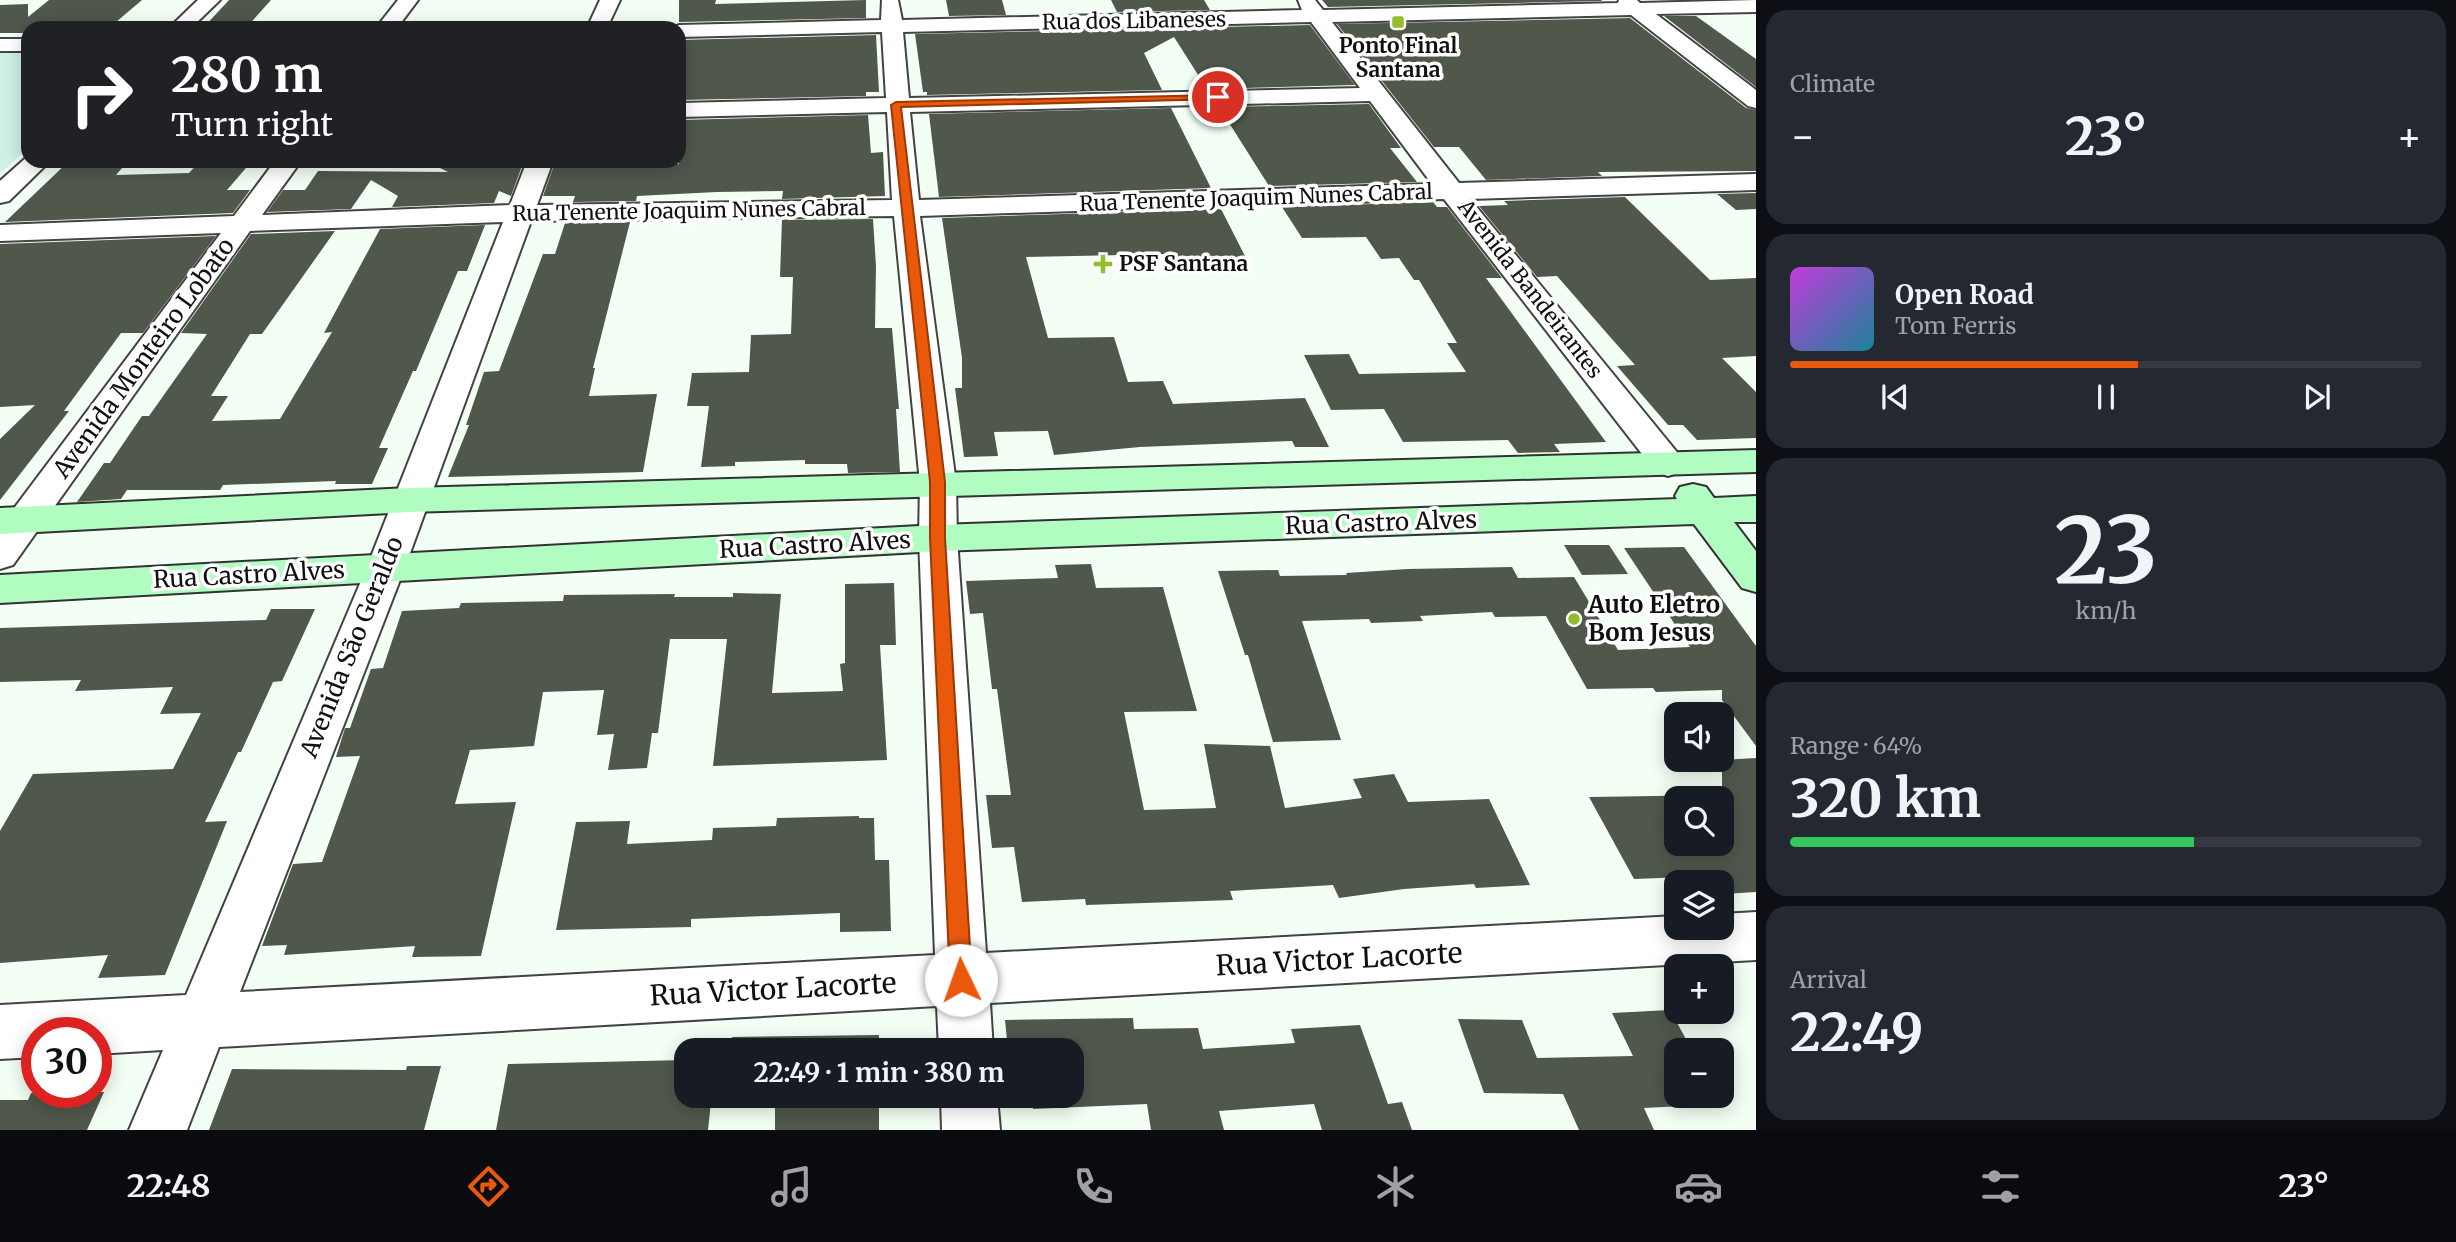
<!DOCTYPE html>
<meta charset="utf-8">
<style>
body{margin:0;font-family:Merriweather,serif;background:#242831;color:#f1f3f6;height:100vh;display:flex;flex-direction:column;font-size:26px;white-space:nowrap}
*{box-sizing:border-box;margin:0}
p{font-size:23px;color:#9ea1a6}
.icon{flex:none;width:38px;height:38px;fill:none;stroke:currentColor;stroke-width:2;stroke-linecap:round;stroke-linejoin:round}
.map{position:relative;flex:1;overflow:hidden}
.details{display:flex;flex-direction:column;gap:10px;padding:10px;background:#0d0f14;width:700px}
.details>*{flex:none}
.guide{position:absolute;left:21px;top:21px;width:665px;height:147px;border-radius:21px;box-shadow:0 4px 18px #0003;background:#202124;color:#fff;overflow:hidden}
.controls{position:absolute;left:1664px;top:702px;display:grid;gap:14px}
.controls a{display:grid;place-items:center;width:70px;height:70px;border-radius:14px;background:#171b24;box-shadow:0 4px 18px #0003;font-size:35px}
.speed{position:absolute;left:21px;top:1017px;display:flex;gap:14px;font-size:35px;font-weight:700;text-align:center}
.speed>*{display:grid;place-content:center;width:91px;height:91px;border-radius:50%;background:#171b24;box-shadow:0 4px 18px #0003;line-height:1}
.speed .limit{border:10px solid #d22;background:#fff;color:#111}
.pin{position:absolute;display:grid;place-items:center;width:60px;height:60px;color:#fff;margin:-30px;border:4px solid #fff;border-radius:50%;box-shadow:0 2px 7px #0007}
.me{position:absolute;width:77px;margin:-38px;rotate:357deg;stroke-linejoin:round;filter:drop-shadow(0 0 5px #0008)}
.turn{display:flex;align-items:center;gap:24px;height:147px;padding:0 35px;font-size:32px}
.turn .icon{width:91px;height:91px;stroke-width:2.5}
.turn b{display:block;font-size:49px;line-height:60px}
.big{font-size:52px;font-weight:700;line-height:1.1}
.details .widget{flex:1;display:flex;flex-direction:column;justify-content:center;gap:10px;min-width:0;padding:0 24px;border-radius:21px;background:#242831}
.details .dial{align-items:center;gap:0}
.dial b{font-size:91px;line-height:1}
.song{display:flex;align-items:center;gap:21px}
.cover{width:84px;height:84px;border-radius:10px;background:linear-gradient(135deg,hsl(290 70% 55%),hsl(190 70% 35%))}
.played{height:7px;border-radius:4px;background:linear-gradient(90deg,#ea580c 55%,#363941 55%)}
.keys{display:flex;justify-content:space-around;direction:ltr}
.heat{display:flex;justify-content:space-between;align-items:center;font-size:38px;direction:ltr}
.charge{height:10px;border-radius:5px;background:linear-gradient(90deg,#34c759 64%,#363941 0)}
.trip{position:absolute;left:674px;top:1038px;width:410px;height:70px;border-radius:21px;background:#171b24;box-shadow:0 4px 18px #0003;font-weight:700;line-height:70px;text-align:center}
.menu{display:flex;height:112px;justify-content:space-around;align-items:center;background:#090b0e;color:#9ea1a6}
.menu .icon{width:49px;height:49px}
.menu .active{color:#ea580c}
.menu b{font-size:32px;color:#f1f3f6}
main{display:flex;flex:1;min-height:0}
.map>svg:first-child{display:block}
</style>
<main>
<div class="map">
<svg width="1756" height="1130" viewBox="0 0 1756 1130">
<rect width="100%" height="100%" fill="#f3fff5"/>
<path fill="#cef0e5" d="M 28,51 L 28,148 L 0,174 L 0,52 Z"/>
<g fill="#50584c" fill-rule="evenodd">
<path d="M 49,0 L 142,0 L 109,28 L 28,28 L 28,33 L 0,33 L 0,5 L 28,4 L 28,17 Z"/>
<path d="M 229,0 L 271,0 L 246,28 L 203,28 Z"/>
<path d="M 679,0 L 716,0 L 715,4 L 866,0 L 866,18 L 679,22 Z"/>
<path d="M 946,0 L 1002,0 L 1006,15 L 949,16 Z"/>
<path d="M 1111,0 L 1204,0 L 1210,10 L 1117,12 Z"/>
<path d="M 1322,0 L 1601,0 L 1602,1 L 1328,7 Z"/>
<path d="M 1664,16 L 1696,16 L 1756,59 L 1756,87 Z"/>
<path d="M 1630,18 L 1746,108 L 1756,110 L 1756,171 L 1598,172 L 1602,176 L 1486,180 L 1459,147 L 1434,147 L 1337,24 Z"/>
<path d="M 1310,25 L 1355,85 L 1207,89 L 1174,37 L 1144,53 L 1162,90 L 927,95 L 927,92 L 923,92 L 915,34 Z"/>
<path d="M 876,35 L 879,92 L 866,92 L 866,96 L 679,100 L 679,40 Z"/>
<path d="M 1369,104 L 1401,148 L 1390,148 L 1417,182 L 1269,186 L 1219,107 Z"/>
<path d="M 1171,108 L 1211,188 L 939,197 L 929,114 Z"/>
<path d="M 868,115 L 871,153 L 883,152 L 885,196 L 782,199 L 783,191 L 717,192 L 637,196 L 636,201 L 573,202 L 575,196 L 543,196 L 554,165 L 679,164 L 679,120 Z"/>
<path d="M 128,161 L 116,175 L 189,173 L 200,161 L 252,161 L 227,190 L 250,190 L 233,213 L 5,222 L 68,162 Z"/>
<path d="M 521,162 L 519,166 L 522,166 L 511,196 L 499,191 L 494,203 L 392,207 L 398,196 L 371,180 L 351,209 L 267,212 L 283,190 L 305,190 L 318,171 L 448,172 L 440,168 L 485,167 L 487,163 Z"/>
<path d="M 1756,193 L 1756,209 L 1736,210 L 1717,194 Z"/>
<path d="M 1625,197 L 1710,280 L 1756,278 L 1756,356 L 1722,358 L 1756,392 L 1756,438 L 1697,440 L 1683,425 L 1668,425 L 1617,366 L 1635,365 L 1611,338 L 1557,276 L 1537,277 L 1479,206 L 1508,205 L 1504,201 Z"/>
<path d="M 1433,202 L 1437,207 L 1447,207 L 1502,278 L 1486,278 L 1606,442 L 1554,444 L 1560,452 L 1518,453 L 1508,440 L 1403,442 L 1384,409 L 1331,410 L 1304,355 L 1349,354 L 1359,374 L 1466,372 L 1447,343 L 1457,343 L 1419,280 L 1414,280 L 1399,258 L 1381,259 L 1366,237 L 1302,238 L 1282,207 Z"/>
<path d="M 1221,209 L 1246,258 L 1174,260 L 1172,254 L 1026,257 L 1048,338 L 1114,337 L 1128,382 L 1163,381 L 1173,404 L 1305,398 L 1329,447 L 1295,447 L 1292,441 L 1140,447 L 1054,455 L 1048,431 L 994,432 L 998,456 L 964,457 L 955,388 L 962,388 L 962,358 L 942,218 Z"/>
<path d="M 873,219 L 876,266 L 875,328 L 892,328 L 899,409 L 896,409 L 900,472 L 848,473 L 847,464 L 805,464 L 805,460 L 735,462 L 735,466 L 701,467 L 709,406 L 687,406 L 692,373 L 749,372 L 751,335 L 791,334 L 793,277 L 780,277 L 782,220 Z"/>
<path d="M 630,222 L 593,368 L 595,368 L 589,396 L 657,394 L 643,472 L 448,477 L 469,425 L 466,425 L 484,372 L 499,371 L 543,254 L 555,254 L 565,223 Z"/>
<path d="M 485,225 L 467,271 L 458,271 L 416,371 L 413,371 L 379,448 L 388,448 L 372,484 L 335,484 L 336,481 L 223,485 L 220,490 L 127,490 L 121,499 L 77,502 L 104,463 L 110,463 L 142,416 L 149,416 L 207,334 L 181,333 L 251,234 L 335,231 L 262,334 L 250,334 L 211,396 L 228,396 L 212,421 L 280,419 L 332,332 L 324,333 L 380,229 Z"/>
<path d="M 216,236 L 143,333 L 121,333 L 64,411 L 69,411 L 0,500 L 0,439 L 35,405 L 0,407 L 0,244 Z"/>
<path d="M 1564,545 L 1609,545 L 1628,574 L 1582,575 Z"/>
<path d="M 1684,547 L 1756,646 L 1756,746 L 1722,700 L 1722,690 L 1656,692 L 1653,688 L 1587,689 L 1546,616 L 1495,617 L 1492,612 L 1420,616 L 1423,621 L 1371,623 L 1369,619 L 1302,621 L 1341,740 L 1273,742 L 1248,655 L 1245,655 L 1218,571 L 1278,570 L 1280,576 L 1347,575 L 1346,573 L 1408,569 L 1512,567 L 1518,578 L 1574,577 L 1618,650 L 1690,647 L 1624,548 Z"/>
<path d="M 1091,564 L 1096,588 L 1163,587 L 1197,711 L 1124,712 L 1144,810 L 1216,808 L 1204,744 L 1270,746 L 1285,808 L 1362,798 L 1353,779 L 1394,774 L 1408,802 L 1489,799 L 1530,885 L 1476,888 L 1474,884 L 1404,889 L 1339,898 L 1333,885 L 1230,891 L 1233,900 L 1086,905 L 1085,899 L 1022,902 L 1014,847 L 992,848 L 986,795 L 1011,795 L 997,689 L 992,689 L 983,613 L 970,614 L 966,581 L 1058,578 L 1055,565 Z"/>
<path d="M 894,583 L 896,645 L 880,645 L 887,760 L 713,766 L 727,639 L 670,639 L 658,733 L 652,733 L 647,768 L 608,770 L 614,734 L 597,735 L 604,690 L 543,692 L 534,746 L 470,750 L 455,804 L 516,802 L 481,956 L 412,957 L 415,946 L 284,955 L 287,945 L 262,946 L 293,864 L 322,862 L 360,756 L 336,757 L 345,728 L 350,728 L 371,669 L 383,668 L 402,611 L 459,608 L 461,603 L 563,601 L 564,595 L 675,594 L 674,597 L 733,597 L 733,593 L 781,594 L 772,693 L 843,691 L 840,664 L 845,663 L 845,584 Z"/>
<path d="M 271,609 L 315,609 L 282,681 L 273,682 L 241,752 L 238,752 L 205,822 L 227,821 L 165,975 L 98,978 L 108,955 L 0,963 L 0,831 L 33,774 L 173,769 L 201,713 L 160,714 L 173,687 L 75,691 L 81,680 L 0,682 L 0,628 L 266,620 Z"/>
<path d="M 1756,758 L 1756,892 L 1724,894 L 1722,882 L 1717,882 L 1714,876 L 1634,879 L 1589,797 L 1722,795 L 1722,760 ZM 1676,798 L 1722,798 L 1722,844 L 1676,844 Z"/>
<path d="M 859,816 L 859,818 L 874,818 L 875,860 L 889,860 L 891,931 L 840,932 L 840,913 L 691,919 L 691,927 L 556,930 L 576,822 L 630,821 L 627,844 L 712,840 L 713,828 L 776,826 L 777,818 Z"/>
<path d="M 1670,1010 L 1692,1050 L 1676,1050 L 1676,1096 L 1717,1096 L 1722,1104 L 1644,1108 L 1654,1130 L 1579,1130 L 1563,1094 L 1484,1093 L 1458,1019 L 1522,1020 L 1537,1058 L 1633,1056 L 1612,1013 Z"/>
<path d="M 1133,1018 L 1134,1029 L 1198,1028 L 1203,1049 L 1295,1043 L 1291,1029 L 1360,1025 L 1388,1104 L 1402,1102 L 1412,1130 L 1322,1130 L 1314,1104 L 1219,1111 L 1224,1130 L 1151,1130 L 1147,1104 L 1033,1109 L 1032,1096 L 1071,1096 L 1071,1050 L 1008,1050 L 1005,1020 Z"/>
<path d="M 879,1035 L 879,1050 L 730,1050 L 732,1037 Z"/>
<path d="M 686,1060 L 686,1096 L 879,1096 L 879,1130 L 775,1130 L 775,1101 L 711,1102 L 708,1130 L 496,1130 L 508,1064 Z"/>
<path d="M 407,1066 L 441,1066 L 424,1130 L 209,1130 L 232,1069 L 406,1070 Z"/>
<path d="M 104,1092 L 87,1130 L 0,1130 L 0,1100 L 28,1100 L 31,1093 Z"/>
</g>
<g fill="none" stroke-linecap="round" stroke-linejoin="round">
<defs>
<g id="street">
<path d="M 198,0 L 220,0 L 191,28 L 169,28 Z"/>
<path d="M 398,0 L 418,0 L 397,28 L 376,28 Z"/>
<path d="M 600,0 L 620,0 L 607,28 L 587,28 Z"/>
<path d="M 882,0 L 898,0 L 902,20 L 1302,10 L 1298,0 L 1315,0 L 1323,10 L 1618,3 L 1619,0 L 1637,0 L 1640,3 L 1756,0 L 1756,12 L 1656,14 L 1756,90 L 1756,108 L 1748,106 L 1631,15 L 1332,22 L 1459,183 L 1756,174 L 1756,190 L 1470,199 L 1680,456 L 1686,464 L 1680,472 L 1668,476 L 1656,472 L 1444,199 L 920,216 L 956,483 L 957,538 L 986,953 L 1676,916 L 1676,928 L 1722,928 L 1722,914 L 1756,912 L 1756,960 L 990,1003 L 993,1050 L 939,1050 L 937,1006 L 219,1047 L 187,1130 L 129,1130 L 163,1050 L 96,1054 L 96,1032 L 37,1032 L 37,1057 L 0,1059 L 0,1005 L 186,995 L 367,567 L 503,222 L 250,231 L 13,565 L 0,569 L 0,527 L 221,233 L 0,241 L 0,225 L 234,216 L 275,161 L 301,161 L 262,215 L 510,205 L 527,161 L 553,161 L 537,205 L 892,200 L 887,112 L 679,117 L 679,103 L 886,98 L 882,32 L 679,37 L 679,28 L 671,28 L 679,25 L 881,20 ZM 1311,22 L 1360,88 L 909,98 L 903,32 ZM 1370,101 L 1432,184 L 919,200 L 910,112 ZM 894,216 L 920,483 L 919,538 L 935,955 L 240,992 L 405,567 L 531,221 Z"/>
<rect x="0" y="39" width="28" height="12"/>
<path d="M 28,156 L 28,161 L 50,161 L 9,201 L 0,203 L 0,181 Z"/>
<path d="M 941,1096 L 997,1096 L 1000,1130 L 942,1130 Z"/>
</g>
<g id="secondary">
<path d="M 1756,450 L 1756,472 L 409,512 L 0,534 L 0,508 L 409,488 Z"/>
<path d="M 1693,484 L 1706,487 L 1714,498 L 1756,496 L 1756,522 L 1734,522 L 1756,551 L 1756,592 L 1742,588 L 1694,524 L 938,551 L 0,603 L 0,575 L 938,525 L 1677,499 L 1675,496 L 1680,487 Z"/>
</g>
</defs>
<use href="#street" stroke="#434343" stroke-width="4"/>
<use href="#secondary" stroke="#323232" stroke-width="4"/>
<use href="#street" fill="#fff" fill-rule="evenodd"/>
<use href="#secondary" fill="#b0fcc1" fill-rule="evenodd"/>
</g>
<path fill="#ea580c" stroke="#983908" stroke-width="2" d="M 1218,95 L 1222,97 L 1221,99 L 901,107 L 945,482 L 945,538 L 972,980 L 969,987 L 961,990 L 953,987 L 950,980 L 930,538 L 930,482 L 891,105 L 896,102 Z"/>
<g fill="#93bd2b" stroke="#fff" stroke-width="2.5">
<rect x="1391" y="15" width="14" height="14" rx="3.5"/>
<path d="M1099.5 253.5h7v7h7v7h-7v7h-7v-7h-7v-7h7z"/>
<circle cx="1574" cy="619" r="7"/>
</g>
<g text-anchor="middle" stroke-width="7" stroke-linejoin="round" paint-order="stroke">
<g font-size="21" fill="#101010" stroke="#fff">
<text transform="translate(1134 21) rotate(-1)" y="7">Rua dos Libaneses</text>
<text transform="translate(1256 198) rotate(-2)" y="7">Rua Tenente Joaquim Nunes Cabral</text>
<text transform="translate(689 211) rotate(-1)" y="7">Rua Tenente Joaquim Nunes Cabral</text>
<text transform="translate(1530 289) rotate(52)" y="7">Avenida Bandeirantes</text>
</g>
<g font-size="21" font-weight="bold" fill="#101010" stroke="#fff">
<text x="1398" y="53">Ponto Final<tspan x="1398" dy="24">Santana</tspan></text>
<text x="1119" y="271" text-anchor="start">PSF Santana</text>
</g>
<g font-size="24" fill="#101010" stroke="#fff">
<text transform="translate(144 358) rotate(-54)" y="8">Avenida Monteiro Lobato</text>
<text transform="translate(1381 523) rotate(-2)" y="8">Rua Castro Alves</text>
<text transform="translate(815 545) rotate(-3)" y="8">Rua Castro Alves</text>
<text transform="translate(249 575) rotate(-3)" y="8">Rua Castro Alves</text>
<text transform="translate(352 647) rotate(-68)" y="8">Avenida São Geraldo</text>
</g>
<g font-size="24" font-weight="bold" fill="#101010" stroke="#fff" text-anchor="start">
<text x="1588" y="613">Auto Eletro<tspan x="1588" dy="28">Bom Jesus</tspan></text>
</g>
<g font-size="28" fill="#101010" stroke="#fff">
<text transform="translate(1339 959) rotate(-3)" y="10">Rua Victor Lacorte</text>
<text transform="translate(773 989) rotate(-3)" y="10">Rua Victor Lacorte</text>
</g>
</g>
</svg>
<div class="controls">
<a><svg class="icon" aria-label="sound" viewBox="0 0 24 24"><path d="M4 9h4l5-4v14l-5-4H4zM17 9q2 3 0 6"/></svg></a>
<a><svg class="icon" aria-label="search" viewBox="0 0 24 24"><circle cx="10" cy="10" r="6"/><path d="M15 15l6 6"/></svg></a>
<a><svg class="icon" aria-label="layers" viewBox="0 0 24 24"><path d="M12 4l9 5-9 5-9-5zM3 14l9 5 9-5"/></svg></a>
<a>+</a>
<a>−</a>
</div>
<div class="speed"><div class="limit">30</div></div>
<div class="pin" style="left:1218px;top:97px;background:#d93025"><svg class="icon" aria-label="arrive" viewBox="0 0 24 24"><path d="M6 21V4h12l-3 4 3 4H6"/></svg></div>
<svg class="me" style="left:961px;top:980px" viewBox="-20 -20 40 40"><circle r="19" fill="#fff"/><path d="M0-13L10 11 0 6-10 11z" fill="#ea580c"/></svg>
<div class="trip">22:49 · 1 min · 380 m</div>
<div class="guide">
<div class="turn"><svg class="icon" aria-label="right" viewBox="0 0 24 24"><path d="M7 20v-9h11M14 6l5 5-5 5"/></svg><div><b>280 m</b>Turn right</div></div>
</div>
</div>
<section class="details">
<div class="widget"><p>Climate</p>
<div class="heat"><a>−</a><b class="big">23°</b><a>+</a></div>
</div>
<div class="widget">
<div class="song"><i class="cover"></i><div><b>Open Road</b><p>Tom Ferris</p></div></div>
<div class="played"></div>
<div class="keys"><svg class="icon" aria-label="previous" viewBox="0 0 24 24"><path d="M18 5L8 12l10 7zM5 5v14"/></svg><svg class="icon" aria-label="pause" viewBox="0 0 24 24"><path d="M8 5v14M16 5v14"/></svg><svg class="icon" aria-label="next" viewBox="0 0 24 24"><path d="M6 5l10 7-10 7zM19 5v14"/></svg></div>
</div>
<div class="widget dial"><b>23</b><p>km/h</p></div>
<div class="widget"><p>Range · 64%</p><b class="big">320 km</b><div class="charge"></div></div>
<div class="widget"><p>Arrival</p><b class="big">22:49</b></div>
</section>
</main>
<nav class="menu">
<b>22:48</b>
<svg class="icon active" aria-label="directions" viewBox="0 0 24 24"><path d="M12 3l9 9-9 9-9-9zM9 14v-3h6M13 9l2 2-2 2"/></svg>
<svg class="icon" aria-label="music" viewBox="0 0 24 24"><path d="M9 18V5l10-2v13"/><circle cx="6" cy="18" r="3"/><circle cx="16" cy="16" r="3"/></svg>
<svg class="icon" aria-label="phone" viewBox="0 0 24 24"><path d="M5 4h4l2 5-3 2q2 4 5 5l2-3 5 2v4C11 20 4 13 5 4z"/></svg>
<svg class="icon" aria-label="climate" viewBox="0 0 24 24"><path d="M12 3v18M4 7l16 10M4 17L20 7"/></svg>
<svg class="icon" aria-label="car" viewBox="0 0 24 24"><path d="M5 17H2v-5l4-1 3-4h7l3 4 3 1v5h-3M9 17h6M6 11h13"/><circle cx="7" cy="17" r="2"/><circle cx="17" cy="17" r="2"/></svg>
<svg class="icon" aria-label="filters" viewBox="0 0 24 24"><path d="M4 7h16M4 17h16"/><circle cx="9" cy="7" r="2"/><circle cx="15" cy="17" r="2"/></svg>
<b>23°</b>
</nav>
